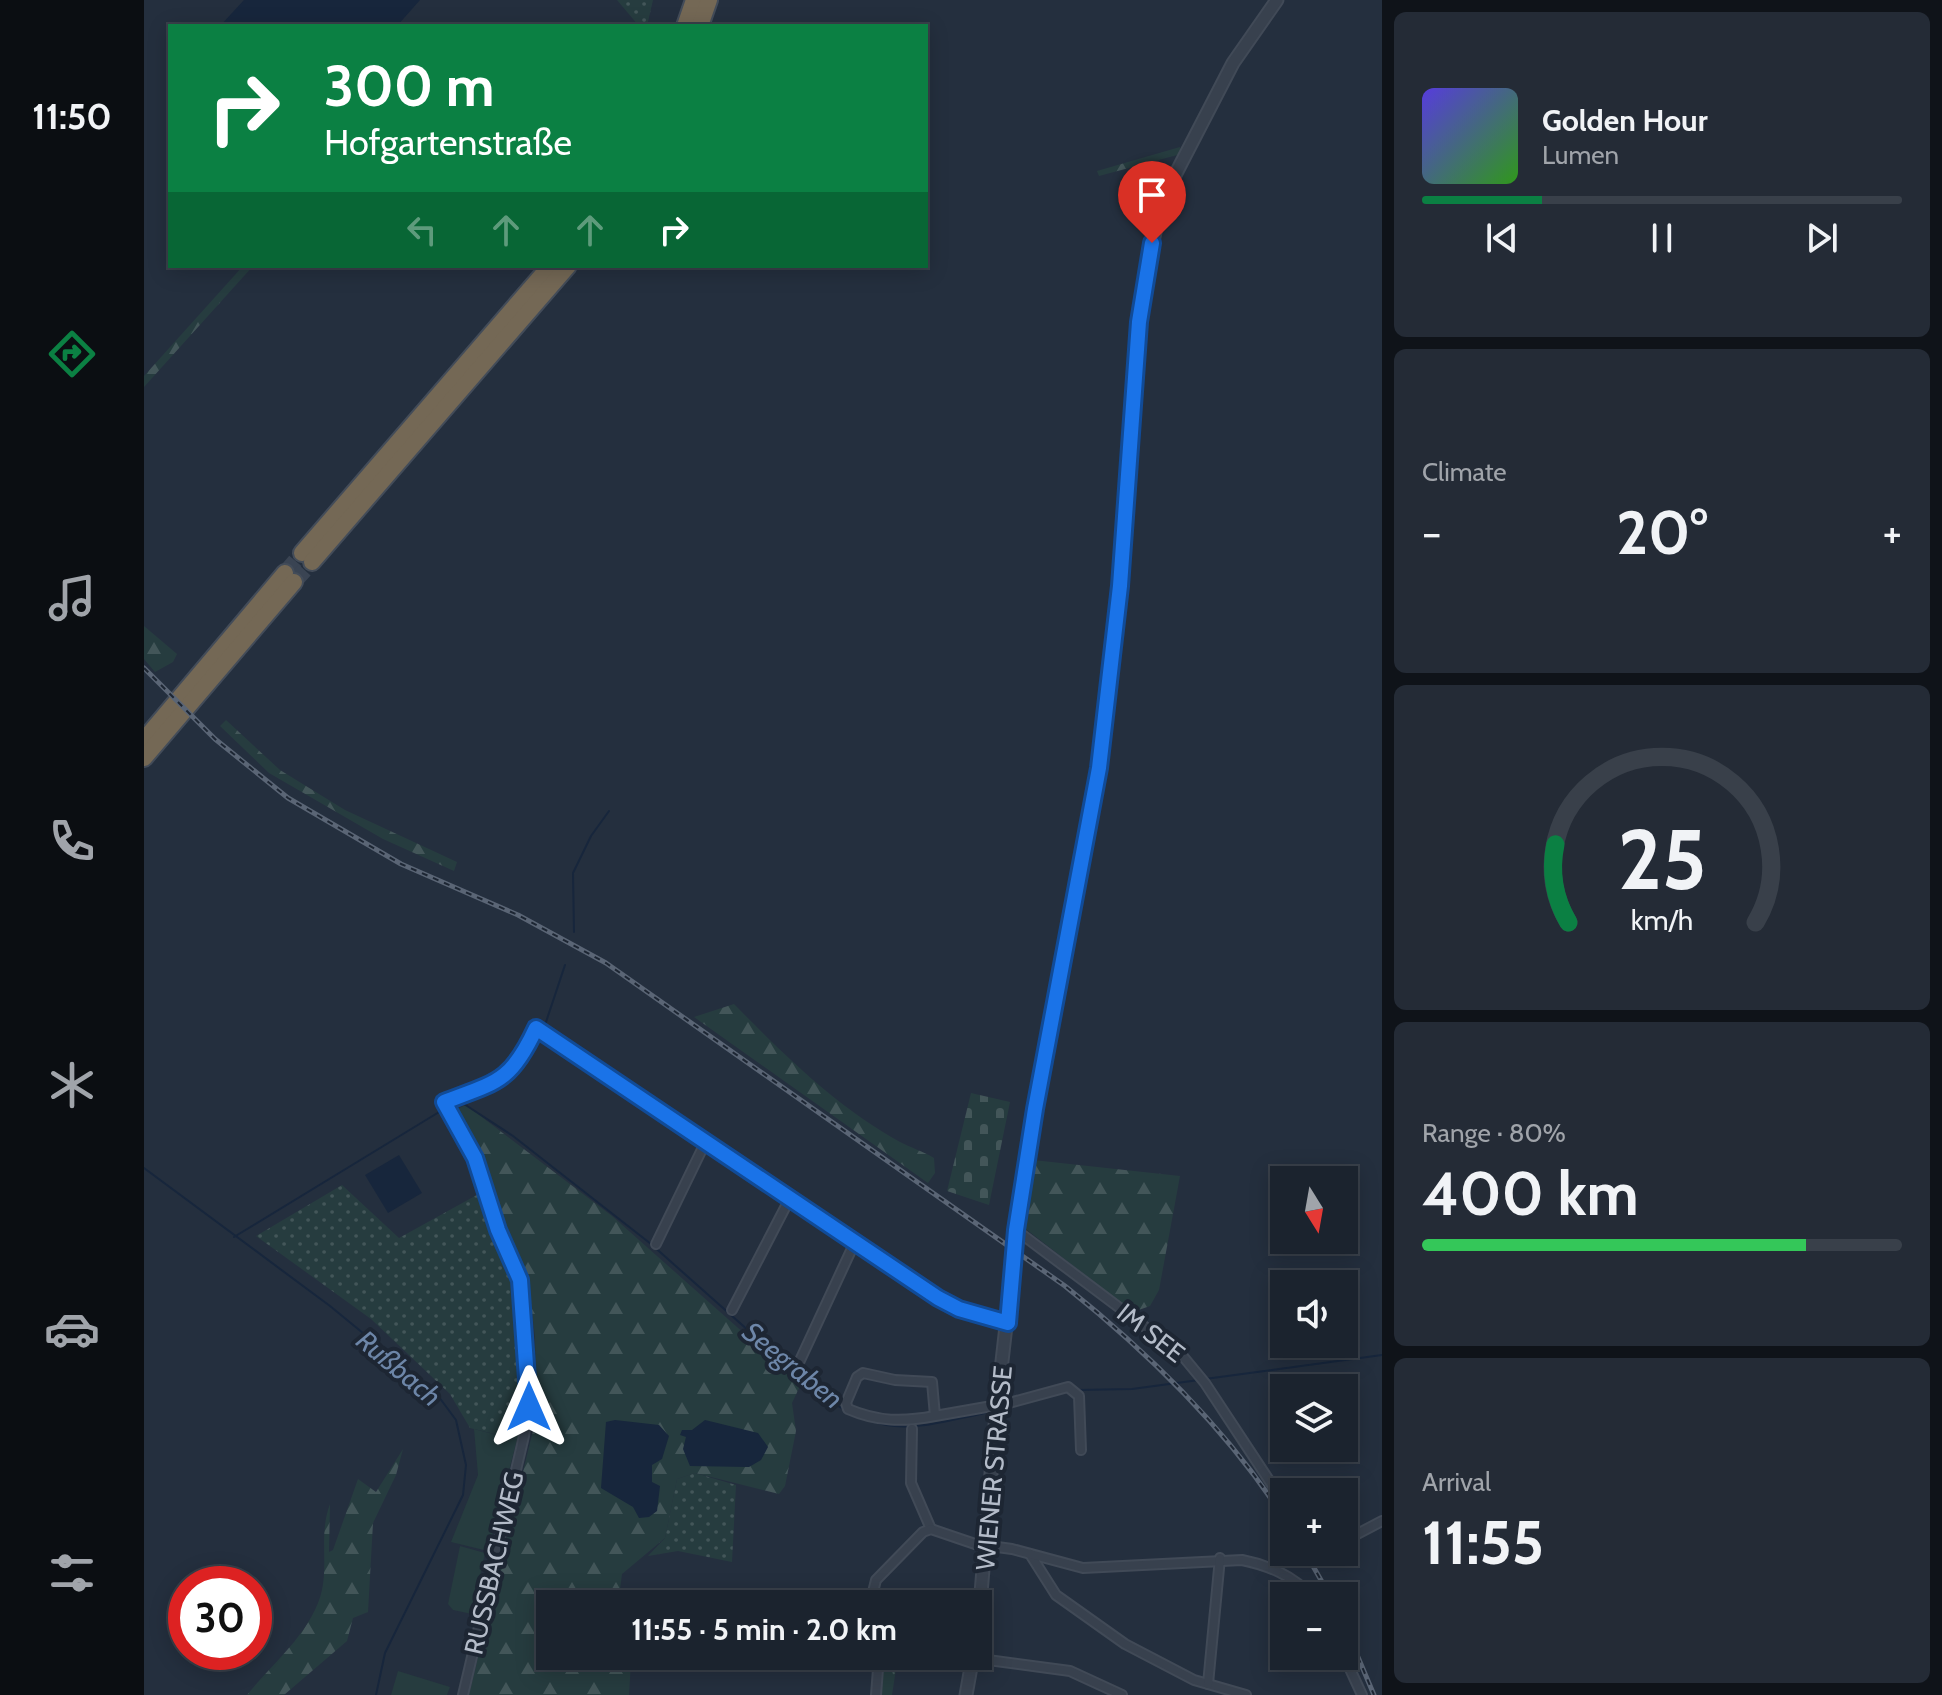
<!DOCTYPE html>
<meta charset="utf-8">
<style>
body{margin:0;font-family:Cabin,sans-serif;background:#242b36;color:#f1f3f6;height:100vh;display:flex;flex-direction:column;font-size:30px;white-space:nowrap}
*{box-sizing:border-box;margin:0}
p{font-size:26px;color:#a0a4aa}
.icon{flex:none;width:44px;height:44px;fill:none;stroke:currentColor;stroke-width:2;stroke-linecap:round;stroke-linejoin:round}
.map{position:relative;flex:1;overflow:hidden}
.sheet{display:flex;flex-direction:column;gap:12px;padding:12px;background:#0f1319;width:560px}
.sheet>*{flex:none}
.guide{position:absolute;left:24px;top:24px;width:760px;height:244px;border-radius:0px;box-shadow:0 4px 20px #0003,0 0 0 2px #39404a;background:#0b8043;color:#fff;overflow:hidden}
.needle{width:52px;rotate:169deg}
.controls{position:absolute;left:1126px;top:1166px;display:grid;gap:16px}
.controls a{display:grid;place-items:center;width:88px;height:88px;border-radius:0px;background:#1b232e;box-shadow:0 4px 20px #0003,0 0 0 2px #39404a;font-size:40px}
.speed{position:absolute;left:24px;top:1566px;display:flex;gap:16px;font-size:40px;font-weight:700;text-align:center}
.speed>*{display:grid;place-content:center;width:104px;height:104px;border-radius:50%;background:#1b232e;box-shadow:0 4px 20px #0003,0 0 0 2px #39404a;line-height:1}
.speed .limit{border:12px solid #d22;background:#fff;color:#111}
.pin{position:absolute;display:grid;place-items:center;width:68px;height:68px;color:#fff;margin:-82px -34px;border-radius:50% 50% 50% 0;rotate:-45deg;box-shadow:0 0 8px #0007}
.pin .icon{rotate:45deg}
.me{position:absolute;width:88px;margin:-44px;rotate:0deg;stroke-linejoin:round;filter:drop-shadow(0 0 6px #0008)}
.turn{display:flex;align-items:center;gap:28px;height:168px;padding:0 24px;font-size:36px}
.turn .icon{width:104px;height:104px;stroke-width:2.5}
.turn b{display:block;font-size:56px;line-height:68px}
.lanes{display:flex;align-items:center;height:76px;padding:0 24px;background:#0003;justify-content:center;gap:40px;direction:ltr}
.lanes .off{opacity:.35}
.big{font-size:60px;font-weight:800;line-height:1.1}
.sheet .tile{flex:1;display:flex;flex-direction:column;justify-content:center;gap:12px;min-width:0;padding:0 28px;border-radius:12px;background:#242b36}
.sheet .dial{align-items:center;gap:0}
.dial svg{height:208px;overflow:visible;fill:none;stroke:#39404a;stroke-width:7;stroke-linecap:round;text-anchor:middle}
.dial text{fill:#f1f3f6;stroke:none}
.song{display:flex;align-items:center;gap:24px}
.cover{width:96px;height:96px;border-radius:12px;background:linear-gradient(135deg,hsl(250 70% 55%),hsl(110 70% 35%))}
.played{height:8px;border-radius:4px;background:linear-gradient(90deg,#0b8043 25%,#39404a 25%)}
.keys{display:flex;justify-content:space-around;direction:ltr}
.heat{display:flex;justify-content:space-between;align-items:center;font-size:44px;direction:ltr}
.charge{height:12px;border-radius:6px;background:linear-gradient(90deg,#34c759 80%,#39404a 0)}
.trip{position:absolute;left:392px;top:1590px;width:456px;height:80px;border-radius:0px;background:#1b232e;box-shadow:0 4px 20px #0003,0 0 0 2px #39404a;font-weight:800;line-height:80px;text-align:center}
main{display:flex;flex:1;min-height:0}
.dock{display:flex;flex-direction:column;width:144px;justify-content:space-around;align-items:center;background:#0b0e12;color:#a0a4aa}
.dock .icon{width:56px;height:56px}
.dock .selected{color:#0b8043}
.dock b{font-size:36px;color:#f1f3f6}
.map>svg:first-child{display:block}
</style>
<main>
<nav class="dock">
<b>11:50</b>
<svg class="icon selected" aria-label="directions" viewBox="0 0 24 24"><path d="M12 3l9 9-9 9-9-9zM9 14v-3h6M13 9l2 2-2 2"/></svg>
<svg class="icon" aria-label="music" viewBox="0 0 24 24"><path d="M9 18V5l10-2v13"/><circle cx="6" cy="18" r="3"/><circle cx="16" cy="16" r="3"/></svg>
<svg class="icon" aria-label="phone" viewBox="0 0 24 24"><path d="M5 4h4l2 5-3 2q2 4 5 5l2-3 5 2v4C11 20 4 13 5 4z"/></svg>
<svg class="icon" aria-label="climate" viewBox="0 0 24 24"><path d="M12 3v18M4 7l16 10M4 17L20 7"/></svg>
<svg class="icon" aria-label="car" viewBox="0 0 24 24"><path d="M5 17H2v-5l4-1 3-4h7l3 4 3 1v5h-3M9 17h6M6 11h13"/><circle cx="7" cy="17" r="2"/><circle cx="17" cy="17" r="2"/></svg>
<svg class="icon" aria-label="filters" viewBox="0 0 24 24"><path d="M4 7h16M4 17h16"/><circle cx="9" cy="7" r="2"/><circle cx="15" cy="17" r="2"/></svg>
</nav>
<div class="map">
<svg width="1238" height="1695" viewBox="0 0 1238 1695">
<defs>
<pattern id="grass-dots" width="8" height="8" patternUnits="userSpaceOnUse" patternTransform="scale(2)"><rect width="8" height="8" fill="#263c3f"/><path d="M2 2h.1M6 6h.1" fill="none" stroke="#435659" stroke-width="1.8" stroke-linecap="round"/></pattern>
<pattern id="forest-firs" width="22" height="20" patternUnits="userSpaceOnUse" patternTransform="scale(2)"><rect width="22" height="20" fill="#263c3f"/><path d="M5 1l3.5 6h-7zM16 11l3.5 6h-7z" fill="#435659"/></pattern>
<pattern id="cemetery-stones" width="16" height="16" patternUnits="userSpaceOnUse" patternTransform="scale(2)"><rect width="16" height="16" fill="#263c3f"/><path d="M2 7V4a2 2 0 0 1 4 0v3zM10 15v-3a2 2 0 0 1 4 0v3z" fill="#435659"/></pattern>
<pattern id="park-tufts" width="24" height="20" patternUnits="userSpaceOnUse" patternTransform="scale(2)"><rect width="24" height="20" fill="#263c3f"/><path d="M3 7l-1-3M5 7V3M7 7l1-3M15 17l-1-3M17 17v-4M19 17l1-3" fill="none" stroke="#435659"/></pattern>
</defs>
<rect width="100%" height="100%" fill="#242f3e"/>
<g fill="url(#grass-dots)">
<path d="M 473,0 L 509,0 L 503,26 L 495,26 Z"/>
<path d="M 198,1185 L 255,1238 L 340,1191 L 355,1241 L 373,1282 L 383,1381 L 375,1440 L 326,1428 L 306,1394 L 227,1319 L 112,1236 Z"/>
<path d="M 551,1473 L 592,1485 L 588,1562 L 534,1551 L 504,1556 L 521,1538 L 533,1479 Z"/>
</g>
<g fill="url(#forest-firs)">
<path d="M 1036,147 L 1037,154 L 955,176 L 953,171 Z"/>
<path d="M 99,266 L 109,266 L 0,387 L 0,376 Z"/>
<path d="M 0,626 L 33,654 L 29,662 L 11,672 L 0,659 Z"/>
<path d="M 82,720 L 136,770 L 201,810 L 313,862 L 310,871 L 239,839 L 125,773 L 76,726 Z"/>
<path d="M 590,1004 C 640,1055 693,1107 756,1142 C 767,1148 779,1151 790,1158 L 791,1173 L 784,1183 L 550,1017 Z"/>
<path d="M 322,1105 L 468,1216 L 657,1384 L 648,1403 L 652,1431 L 641,1486 L 635,1494 L 551,1473 L 533,1479 L 521,1538 L 478,1574 L 474,1604 L 406,1604 L 406,1656 L 471,1656 L 487,1661 L 485,1695 L 325,1695 L 393,1414 L 391,1336 L 384,1282 L 360,1227 L 340,1165 L 311,1110 Z"/>
<path d="M 889,1160 L 1036,1176 L 1015,1290 L 1006,1306 L 989,1312 L 878,1226 Z"/>
<path d="M 259,1449 L 252,1475 L 229,1523 L 224,1612 L 209,1618 L 203,1641 L 140,1695 L 103,1695 C 128,1664 169,1631 178,1590 C 184,1562 175,1533 186,1504 L 185,1552 L 189,1550 L 214,1479 L 232,1492 Z"/>
</g>
<path fill="url(#cemetery-stones)" d="M 827,1093 L 866,1102 L 845,1205 L 803,1191 Z"/>
<path fill="url(#park-tufts)" d="M 732,1656 L 754,1656 L 748,1695 L 728,1695 Z"/>
<g fill="#263c3f">
<path d="M 330,1429 L 373,1440 L 344,1551 L 307,1542 L 334,1475 Z"/>
<path d="M 316,1546 L 341,1553 L 328,1614 L 309,1610 L 304,1604 Z"/>
<path d="M 254,1671 L 306,1687 L 303,1695 L 247,1695 Z"/>
</g>
<g fill="#17263c">
<path d="M 100,0 L 276,0 L 253,26 L 76,26 Z"/>
<path d="M 255,1155 L 278,1193 L 244,1213 L 221,1175 Z"/>
<path d="M 471,1420 L 515,1425 L 525,1436 L 518,1459 L 508,1465 L 508,1482 L 516,1486 L 513,1511 L 505,1517 L 495,1518 L 489,1507 L 457,1488 L 462,1422 Z"/>
<path d="M 561,1420 L 614,1433 L 624,1447 L 617,1460 L 605,1467 L 546,1466 L 539,1449 L 542,1437 L 536,1435 L 538,1430 L 548,1430 Z"/>
</g>
<g fill="none" stroke-linecap="round" stroke-linejoin="round">
<g stroke="#17263c" stroke-width="2">
<path d="M 430,932 L 429,873 L 447,836 L 465,811"/>
<path d="M 400,1028 L 421,965"/>
<path d="M 317,1102 L 369,1136 L 507,1244 L 678,1396 C 745,1441 772,1427 846,1412"/>
<path d="M 306,1107 C 344,1091 382,1075 397,1034"/>
<path d="M 0,1168 L 186,1306 L 292,1393 L 312,1420 L 322,1465 L 319,1495 L 241,1653 L 232,1695"/>
<path d="M 90,1237 L 300,1109"/>
<path d="M 1061,1379 L 1238,1355"/>
<path d="M 934,1390 L 988,1389 L 1055,1380"/>
<path d="M 856,1410 L 869,1406"/>
</g>
<g stroke="#3a4453" stroke-width="16" stroke-dasharray="16 8" stroke-linecap="butt">
<path d="M 141,573 L 158,553"/>
<path d="M 150,582 L 168,562"/>
</g>
<defs>
<g id="minor">
<path d="M 872,1230 L 1037,1354 L 1061,1383 L 1140,1503"/>
<path d="M 512,1244 L 562,1141"/>
<path d="M 588,1310 L 645,1200"/>
<path d="M 652,1369 L 710,1244"/>
<path d="M 791,1416 C 759,1422 734,1422 704,1409 L 702,1403 L 713,1377 L 719,1373 L 751,1380 L 788,1382 L 791,1416 L 865,1403 L 924,1387 L 935,1396 L 937,1450"/>
<path d="M 768,1429 L 767,1483 L 787,1529"/>
<path d="M 1200,1541 L 1238,1521"/>
<path d="M 886,1554 L 912,1595 L 981,1644 L 1050,1680 L 1102,1695"/>
<path d="M 726,1604 L 732,1580 L 779,1532 L 787,1529 L 831,1544 L 868,1549 L 939,1568 L 1098,1560 C 1123,1565 1151,1576 1166,1596"/>
<path d="M 1200,1656 L 1218,1695"/>
<path d="M 829,1658 L 926,1671 L 978,1695"/>
<path d="M 1064,1684 L 1076,1558"/>
<path d="M 319,1695 L 380,1436 L 386,1391 L 376,1280 L 354,1230 L 331,1158 L 300,1102 C 351,1083 368,1080 392,1028 L 794,1298 L 815,1309 L 864,1323"/>
<path d="M 732,1695 L 735,1656"/>
</g>
<g id="tertiary">
<path d="M 834,1629 L 852,1414 L 877,1194 L 946,823 L 961,722 L 976,586 L 999,287 L 1012,228 L 1029,179 L 1089,63 L 1133,0"/>
<path d="M 822,1695 L 829,1656"/>
</g>
<g id="motorway">
<path d="M 541,26 L 550,0"/>
<path d="M 556,26 L 565,0"/>
<path d="M 158,553 L 406,266"/>
<path d="M 168,562 L 424,266"/>
<path d="M 0,740 L 141,573"/>
<path d="M 0,758 L 150,582"/>
</g>
</defs>
<use href="#minor" stroke="#414a57" stroke-width="12"/>
<use href="#tertiary" stroke="#414a57" stroke-width="15"/>
<use href="#motorway" stroke="#434c59" stroke-width="20"/>
<use href="#minor" stroke="#38414e" stroke-width="8"/>
<use href="#tertiary" stroke="#38414e" stroke-width="11"/>
<use href="#motorway" stroke="#746855" stroke-width="16"/>
<defs>
<g id="rail">
<path d="M 0,668 L 71,739 L 144,798 L 257,864 L 374,915 L 462,963 L 921,1286 C 1005,1353 1082,1428 1140,1518"/>
<path d="M 1161,1552 L 1186,1596"/>
<path d="M 1200,1624 L 1230,1695"/>
</g>
</defs>
<use href="#rail" stroke="#5a6575" stroke-width="5"/>
<use href="#rail" stroke="#1d2633" stroke-width="2" stroke-dasharray="6" stroke-linecap="butt"/>
</g>
<g fill="none" stroke-linecap="round" stroke-linejoin="round">
<defs>
<path id="route" d="M 385,1407 L 376,1280 L 354,1230 L 331,1158 L 300,1102 C 353,1082 367,1082 392,1028 L 794,1298 L 815,1309 L 864,1323 L 872,1230 L 891,1109 L 955,768 L 976,586 L 995,322 L 1008,243"/>
</defs>
<use href="#route" stroke="#114b97" stroke-width="20"/>
<use href="#route" stroke="#1a73e8" stroke-width="14"/>
</g>
<g text-anchor="middle" stroke-width="8" stroke-linejoin="round" paint-order="stroke">
<g font-size="26" fill="#b4bcc9" stroke="#1d2633">
<text transform="translate(1007 1333) rotate(38)" y="9">IM SEE</text>
<text transform="translate(850 1468) rotate(-85)" y="9">WIENER STRASSE</text>
<text transform="translate(350 1563) rotate(-77)" y="9">RUSSBACHWEG</text>
</g>
<g font-size="28" font-style="italic" fill="#6d86a8" stroke="#1d2633">
<text transform="translate(649 1365) rotate(39)" y="10">Seegraben</text>
<text transform="translate(255 1368) rotate(40)" y="10">Rußbach</text>
</g>
</g>
</svg>
<div class="controls">
<a><svg class="needle" viewBox="-14 -14 28 28"><path d="M0-13l5 13h-10z" fill="#e53935"/><path d="M0 13l5-13h-10z" fill="#a0a4aa"/></svg></a>
<a><svg class="icon" aria-label="sound" viewBox="0 0 24 24"><path d="M4 9h4l5-4v14l-5-4H4zM17 9q2 3 0 6"/></svg></a>
<a><svg class="icon" aria-label="layers" viewBox="0 0 24 24"><path d="M12 4l9 5-9 5-9-5zM3 14l9 5 9-5"/></svg></a>
<a>+</a>
<a>−</a>
</div>
<div class="speed"><div class="limit">30</div></div>
<div class="pin" style="left:1008px;top:243px;background:#d93025"><svg class="icon" aria-label="arrive" viewBox="0 0 24 24"><path d="M6 21V4h12l-3 4 3 4H6"/></svg></div>
<svg class="me" style="left:385px;top:1407px" viewBox="-20 -20 40 40"><path d="M0-17L14 15 0 8-14 15z" fill="#1a73e8" stroke="#fff" stroke-width="4"/></svg>
<div class="trip">11:55 · 5 min · 2.0 km</div>
<div class="guide">
<div class="turn"><svg class="icon" aria-label="right" viewBox="0 0 24 24"><path d="M7 20v-9h11M14 6l5 5-5 5"/></svg><div><b>300 m</b>Hofgartenstraße</div></div>
<div class="lanes"><svg class="icon off" aria-label="left" viewBox="0 0 24 24"><path d="M17 20v-9H6M10 6l-5 5 5 5"/></svg><svg class="icon off" aria-label="ahead" viewBox="0 0 24 24"><path d="M12 20V5M6 11l6-6 6 6"/></svg><svg class="icon off" aria-label="ahead" viewBox="0 0 24 24"><path d="M12 20V5M6 11l6-6 6 6"/></svg><svg class="icon" aria-label="right" viewBox="0 0 24 24"><path d="M7 20v-9h11M14 6l5 5-5 5"/></svg></div>
</div>
</div>
<section class="sheet">
<div class="tile">
<div class="song"><i class="cover"></i><div><b>Golden Hour</b><p>Lumen</p></div></div>
<div class="played"></div>
<div class="keys"><svg class="icon" aria-label="previous" viewBox="0 0 24 24"><path d="M18 5L8 12l10 7zM5 5v14"/></svg><svg class="icon" aria-label="pause" viewBox="0 0 24 24"><path d="M8 5v14M16 5v14"/></svg><svg class="icon" aria-label="next" viewBox="0 0 24 24"><path d="M6 5l10 7-10 7zM19 5v14"/></svg></div>
</div>
<div class="tile"><p>Climate</p>
<div class="heat"><a>−</a><b class="big">20°</b><a>+</a></div>
</div>
<div class="tile dial"><svg viewBox="0 0 100 80">
<path d="M14 69A42 42 0 1 1 86 69"/>
<path d="M14 69A42 42 0 0 1 9 39" stroke="#0b8043"/>
<text x="50" y="56" font-size="32" font-weight="700">25</text>
<text x="50" y="72" font-size="11">km/h</text>
</svg></div>
<div class="tile"><p>Range · 80%</p><b class="big">400 km</b><div class="charge"></div></div>
<div class="tile"><p>Arrival</p><b class="big">11:55</b></div>
</section>
</main>
